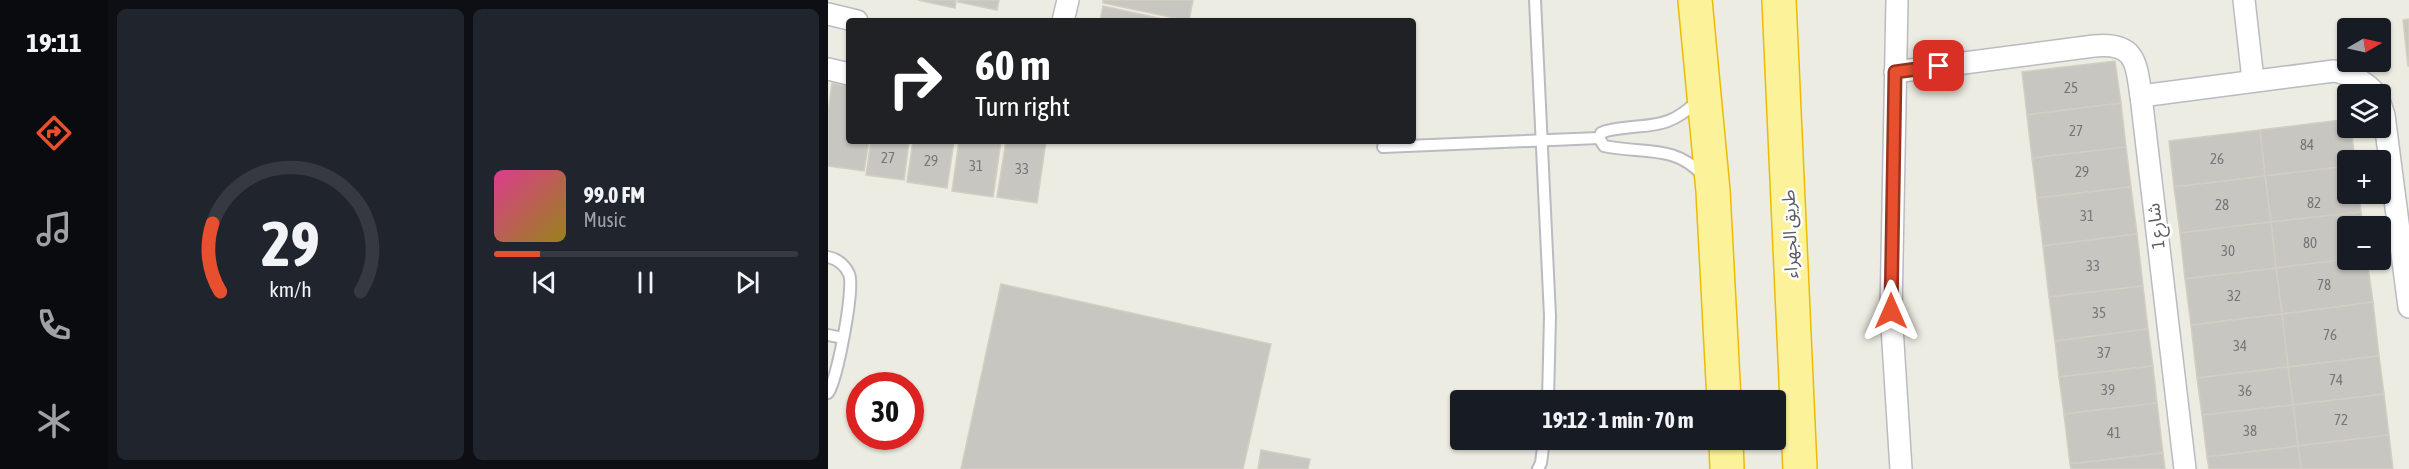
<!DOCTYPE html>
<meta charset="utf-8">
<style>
body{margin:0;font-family:"Asap Condensed","Noto Sans Arabic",sans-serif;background:#20242c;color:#f1f3f6;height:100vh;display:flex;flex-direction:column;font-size:22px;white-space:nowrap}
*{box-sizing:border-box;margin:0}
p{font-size:20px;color:#9ea1a6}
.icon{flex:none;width:33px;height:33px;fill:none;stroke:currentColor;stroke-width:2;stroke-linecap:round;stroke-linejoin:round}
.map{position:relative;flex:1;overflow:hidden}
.sheet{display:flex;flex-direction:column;gap:9px;padding:9px;background:#0d0f14;width:720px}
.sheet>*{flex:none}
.banner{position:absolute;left:18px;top:18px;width:570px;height:126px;border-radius:6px;box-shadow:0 2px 4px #0004;background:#202124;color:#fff;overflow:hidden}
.needle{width:39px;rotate:81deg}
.buttons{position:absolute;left:1509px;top:18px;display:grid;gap:12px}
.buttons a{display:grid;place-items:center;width:54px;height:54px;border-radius:6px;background:#171b24;box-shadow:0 2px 4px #0004;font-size:30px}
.speed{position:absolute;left:18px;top:372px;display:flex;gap:12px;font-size:30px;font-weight:700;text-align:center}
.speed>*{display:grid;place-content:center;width:78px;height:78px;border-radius:50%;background:#171b24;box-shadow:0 2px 4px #0004;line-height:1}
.speed .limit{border:9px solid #d22;background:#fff;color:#111}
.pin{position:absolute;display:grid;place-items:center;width:51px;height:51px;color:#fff;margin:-26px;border-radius:12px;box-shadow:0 3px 9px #0006}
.me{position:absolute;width:66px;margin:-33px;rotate:0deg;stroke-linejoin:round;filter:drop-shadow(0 0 4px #0008)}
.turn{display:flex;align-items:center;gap:21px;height:126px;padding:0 30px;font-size:27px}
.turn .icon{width:78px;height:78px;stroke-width:2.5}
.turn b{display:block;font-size:42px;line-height:51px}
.sheet .card{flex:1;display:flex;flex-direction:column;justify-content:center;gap:9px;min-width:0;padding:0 21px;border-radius:9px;background:#20242c}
.sheet .dial{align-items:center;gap:0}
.dial svg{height:156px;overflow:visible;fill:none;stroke:#363941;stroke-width:7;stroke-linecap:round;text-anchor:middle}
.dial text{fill:#f1f3f6;stroke:none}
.song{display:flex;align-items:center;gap:18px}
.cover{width:72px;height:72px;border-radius:9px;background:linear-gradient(135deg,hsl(330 70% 55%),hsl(50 70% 35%))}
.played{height:6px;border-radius:3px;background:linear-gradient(90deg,#e74f2f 15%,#363941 15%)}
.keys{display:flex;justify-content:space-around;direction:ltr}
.sheet .tiles{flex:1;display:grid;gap:9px;grid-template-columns:repeat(2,1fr)}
.trip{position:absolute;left:622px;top:390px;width:336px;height:60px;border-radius:6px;background:#171b24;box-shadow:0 2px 4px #0004;font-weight:700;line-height:60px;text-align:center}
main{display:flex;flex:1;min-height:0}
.tabs{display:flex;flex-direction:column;width:108px;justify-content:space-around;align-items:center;background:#090b0e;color:#9ea1a6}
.tabs .icon{width:42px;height:42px}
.tabs .selected{color:#e74f2f}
.tabs b{font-size:27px;color:#f1f3f6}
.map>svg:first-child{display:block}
</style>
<main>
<nav class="tabs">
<b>19:11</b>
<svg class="icon selected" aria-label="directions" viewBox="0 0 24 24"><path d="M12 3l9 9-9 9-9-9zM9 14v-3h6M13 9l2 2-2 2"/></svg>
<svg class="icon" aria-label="music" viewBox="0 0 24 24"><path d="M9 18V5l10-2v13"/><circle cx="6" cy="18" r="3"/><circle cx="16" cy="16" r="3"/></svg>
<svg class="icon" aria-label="phone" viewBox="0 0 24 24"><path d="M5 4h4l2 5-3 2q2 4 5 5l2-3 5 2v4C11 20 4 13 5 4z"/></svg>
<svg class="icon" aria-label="climate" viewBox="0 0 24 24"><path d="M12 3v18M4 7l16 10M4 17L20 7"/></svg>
</nav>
<section class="sheet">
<div class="tiles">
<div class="card dial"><svg viewBox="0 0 100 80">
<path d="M14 69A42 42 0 1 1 86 69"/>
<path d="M14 69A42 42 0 0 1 10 34" stroke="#e74f2f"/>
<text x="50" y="56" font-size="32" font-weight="700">29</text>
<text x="50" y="72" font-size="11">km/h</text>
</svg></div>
<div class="card">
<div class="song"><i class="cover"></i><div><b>99.0 FM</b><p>Music</p></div></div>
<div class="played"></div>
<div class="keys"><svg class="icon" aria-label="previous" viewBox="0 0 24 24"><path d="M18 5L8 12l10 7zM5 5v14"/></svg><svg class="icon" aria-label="pause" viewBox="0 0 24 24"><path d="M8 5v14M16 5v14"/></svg><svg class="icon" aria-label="next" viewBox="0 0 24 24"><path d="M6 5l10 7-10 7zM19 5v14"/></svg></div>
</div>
</div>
</section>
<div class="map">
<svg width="1581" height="469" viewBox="0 0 1581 469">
<rect width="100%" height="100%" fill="#edece2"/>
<g fill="#c8c6c0" stroke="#d2cec1" stroke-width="1.5">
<path d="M 90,0 L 128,0 L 127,8 Z"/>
<path d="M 130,0 L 171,0 L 169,10 L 130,2 Z"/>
<path d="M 275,0 L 365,0 L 361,21 L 275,3 Z"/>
<path d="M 275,6 L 344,21 L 272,21 Z"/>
<path d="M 1581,19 L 1581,66 L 1580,66 L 1575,20 Z"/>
<path d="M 1287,61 L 1293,103 L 1199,115 L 1194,72 Z"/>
<path d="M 4,83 L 21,86 L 21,141 L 41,141 L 36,171 L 0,166 L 0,112 Z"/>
<path d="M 1293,103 L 1298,147 L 1204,158 L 1199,115 Z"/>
<path d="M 1520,119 L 1520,128 L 1523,128 L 1527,160 L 1520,160 L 1520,166 L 1437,176 L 1432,130 Z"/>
<path d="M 1432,130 L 1437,176 L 1346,187 L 1341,141 Z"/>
<path d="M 43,141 L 81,141 L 76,180 L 38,175 Z"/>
<path d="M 85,141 L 126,141 L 119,188 L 79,182 Z"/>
<path d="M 131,141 L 173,141 L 165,197 L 124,191 Z"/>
<path d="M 178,141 L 218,141 L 209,203 L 169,197 Z"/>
<path d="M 1298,147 L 1303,187 L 1209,198 L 1204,158 Z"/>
<path d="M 1520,166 L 1520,194 L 1531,194 L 1533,212 L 1443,222 L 1437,176 Z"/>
<path d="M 1437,176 L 1443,222 L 1352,233 L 1346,187 Z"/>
<path d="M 1303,187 L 1309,234 L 1215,246 L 1209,198 Z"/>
<path d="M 1533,212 L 1535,226 L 1520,226 L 1520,259 L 1448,268 L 1443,222 Z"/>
<path d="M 1443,222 L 1448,268 L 1357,279 L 1352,233 Z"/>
<path d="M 1309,234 L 1315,286 L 1221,297 L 1215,246 Z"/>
<path d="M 1520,259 L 1539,260 L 1545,302 L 1454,314 L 1448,268 Z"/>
<path d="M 1448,268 L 1454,314 L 1363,325 L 1357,279 Z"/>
<path d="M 173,284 L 443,344 L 415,469 L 133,469 Z"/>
<path d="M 1315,286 L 1320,329 L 1227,341 L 1221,297 Z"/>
<path d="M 1545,302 L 1551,356 L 1460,367 L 1454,314 Z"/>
<path d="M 1454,314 L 1460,367 L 1369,378 L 1363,325 Z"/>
<path d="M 1320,329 L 1325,366 L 1231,377 L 1227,341 Z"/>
<path d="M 1551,356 L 1556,394 L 1465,405 L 1460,367 Z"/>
<path d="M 1325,366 L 1329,403 L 1236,414 L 1231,377 Z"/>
<path d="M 1460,367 L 1465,405 L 1374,415 L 1369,378 Z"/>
<path d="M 1556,394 L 1561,435 L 1470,446 L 1465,405 Z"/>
<path d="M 1329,403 L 1335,453 L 1242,464 L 1236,414 Z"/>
<path d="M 1465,405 L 1470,446 L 1379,457 L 1374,415 Z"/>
<path d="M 1561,435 L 1565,469 L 1473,469 L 1470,446 Z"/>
<path d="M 1470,446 L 1473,469 L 1381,469 L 1379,457 Z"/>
<path d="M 433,450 L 482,459 L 480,469 L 430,469 Z"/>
<path d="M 1335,453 L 1337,469 L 1243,469 L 1242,464 Z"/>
</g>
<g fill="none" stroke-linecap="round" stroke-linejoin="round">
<defs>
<g id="service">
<path d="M 707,0 L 722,316 L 720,400"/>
<path d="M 771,138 L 776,146 C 812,154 849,144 875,176"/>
<path d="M 555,147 L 771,138 L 773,133 L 778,131 C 816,122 838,133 869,101"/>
<path d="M 0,257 C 9,259 17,265 21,274 C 27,288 9,380 0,393"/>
<path d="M 0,335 L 15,338"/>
<path d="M 710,469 L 713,463 L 716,440"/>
</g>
<g id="minor">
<path d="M 1069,0 L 1063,311 L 1073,469"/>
<path d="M 1416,0 L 1425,80"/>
<path d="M 0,14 L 29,21"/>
<path d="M 235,21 L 240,0"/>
<path d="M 0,69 L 21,74"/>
<path d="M 1067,72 L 1266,46 C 1307,42 1308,61 1313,96 L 1357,469"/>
<path d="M 1313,96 L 1506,71 C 1523,74 1537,81 1548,94"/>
<path d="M 1552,103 L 1556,115 L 1581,307"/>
</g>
<g id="trunk">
<path d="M 867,0 L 885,191 L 896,400"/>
<path d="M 951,0 L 972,469"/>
<path d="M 898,440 L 899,469"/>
</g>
</defs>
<use href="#service" stroke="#babbc1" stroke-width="14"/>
<use href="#minor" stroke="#babbc1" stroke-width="24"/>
<use href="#trunk" stroke="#edbb03" stroke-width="36"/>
<use href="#service" stroke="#fff" stroke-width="10"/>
<use href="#minor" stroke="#fff" stroke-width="21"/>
<use href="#trunk" stroke="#fcf299" stroke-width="33"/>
</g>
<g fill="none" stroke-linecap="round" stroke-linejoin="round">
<defs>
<path id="route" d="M 1063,311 L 1067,72 L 1111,66"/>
</defs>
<use href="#route" stroke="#96331f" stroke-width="15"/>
<use href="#route" stroke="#e74f2f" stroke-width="10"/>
</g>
<g text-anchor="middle" stroke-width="5" stroke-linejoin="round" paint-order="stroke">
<g font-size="15" fill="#76777a">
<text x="1243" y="93">25</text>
<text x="1248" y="136">27</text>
<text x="1479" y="150">84</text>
<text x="60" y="163">27</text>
<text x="1389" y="164">26</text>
<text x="103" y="166">29</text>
<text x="148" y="171">31</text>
<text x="194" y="174">33</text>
<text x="1254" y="177">29</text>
<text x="1486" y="208">82</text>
<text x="1394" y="210">28</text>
<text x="1259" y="221">31</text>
<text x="1482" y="248">80</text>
<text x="1400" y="256">30</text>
<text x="1265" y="271">33</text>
<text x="1496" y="290">78</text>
<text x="1406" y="301">32</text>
<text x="1271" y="318">35</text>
<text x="1502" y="340">76</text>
<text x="1412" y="351">34</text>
<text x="1276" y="358">37</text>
<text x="1508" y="385">74</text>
<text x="1280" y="395">39</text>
<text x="1417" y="396">36</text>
<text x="1513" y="425">72</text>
<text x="1422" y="436">38</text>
<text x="1286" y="438">41</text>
</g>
<g font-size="18" fill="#5b5d63" stroke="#fff">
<text transform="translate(1328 226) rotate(-97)" y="6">شارع 1</text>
<text transform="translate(962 234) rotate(-92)" y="6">طريق الجهراء</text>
</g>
</g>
</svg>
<div class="buttons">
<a><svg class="needle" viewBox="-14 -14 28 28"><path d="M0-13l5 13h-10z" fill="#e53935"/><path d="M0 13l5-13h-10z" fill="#9ea1a6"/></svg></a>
<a><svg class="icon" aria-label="layers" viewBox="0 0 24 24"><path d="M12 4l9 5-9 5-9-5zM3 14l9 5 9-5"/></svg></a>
<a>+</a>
<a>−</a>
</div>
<div class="speed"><div class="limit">30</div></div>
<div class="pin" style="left:1111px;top:66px;background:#d93025"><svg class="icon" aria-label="arrive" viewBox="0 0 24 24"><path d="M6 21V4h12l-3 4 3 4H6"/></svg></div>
<svg class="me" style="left:1063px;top:311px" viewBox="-20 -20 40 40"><path d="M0-17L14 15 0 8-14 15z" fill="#e74f2f" stroke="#fff" stroke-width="4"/></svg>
<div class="trip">19:12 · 1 min · 70 m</div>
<div class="banner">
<div class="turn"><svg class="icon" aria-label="right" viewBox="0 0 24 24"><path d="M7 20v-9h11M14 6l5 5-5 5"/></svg><div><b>60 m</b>Turn right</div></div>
</div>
</div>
</main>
